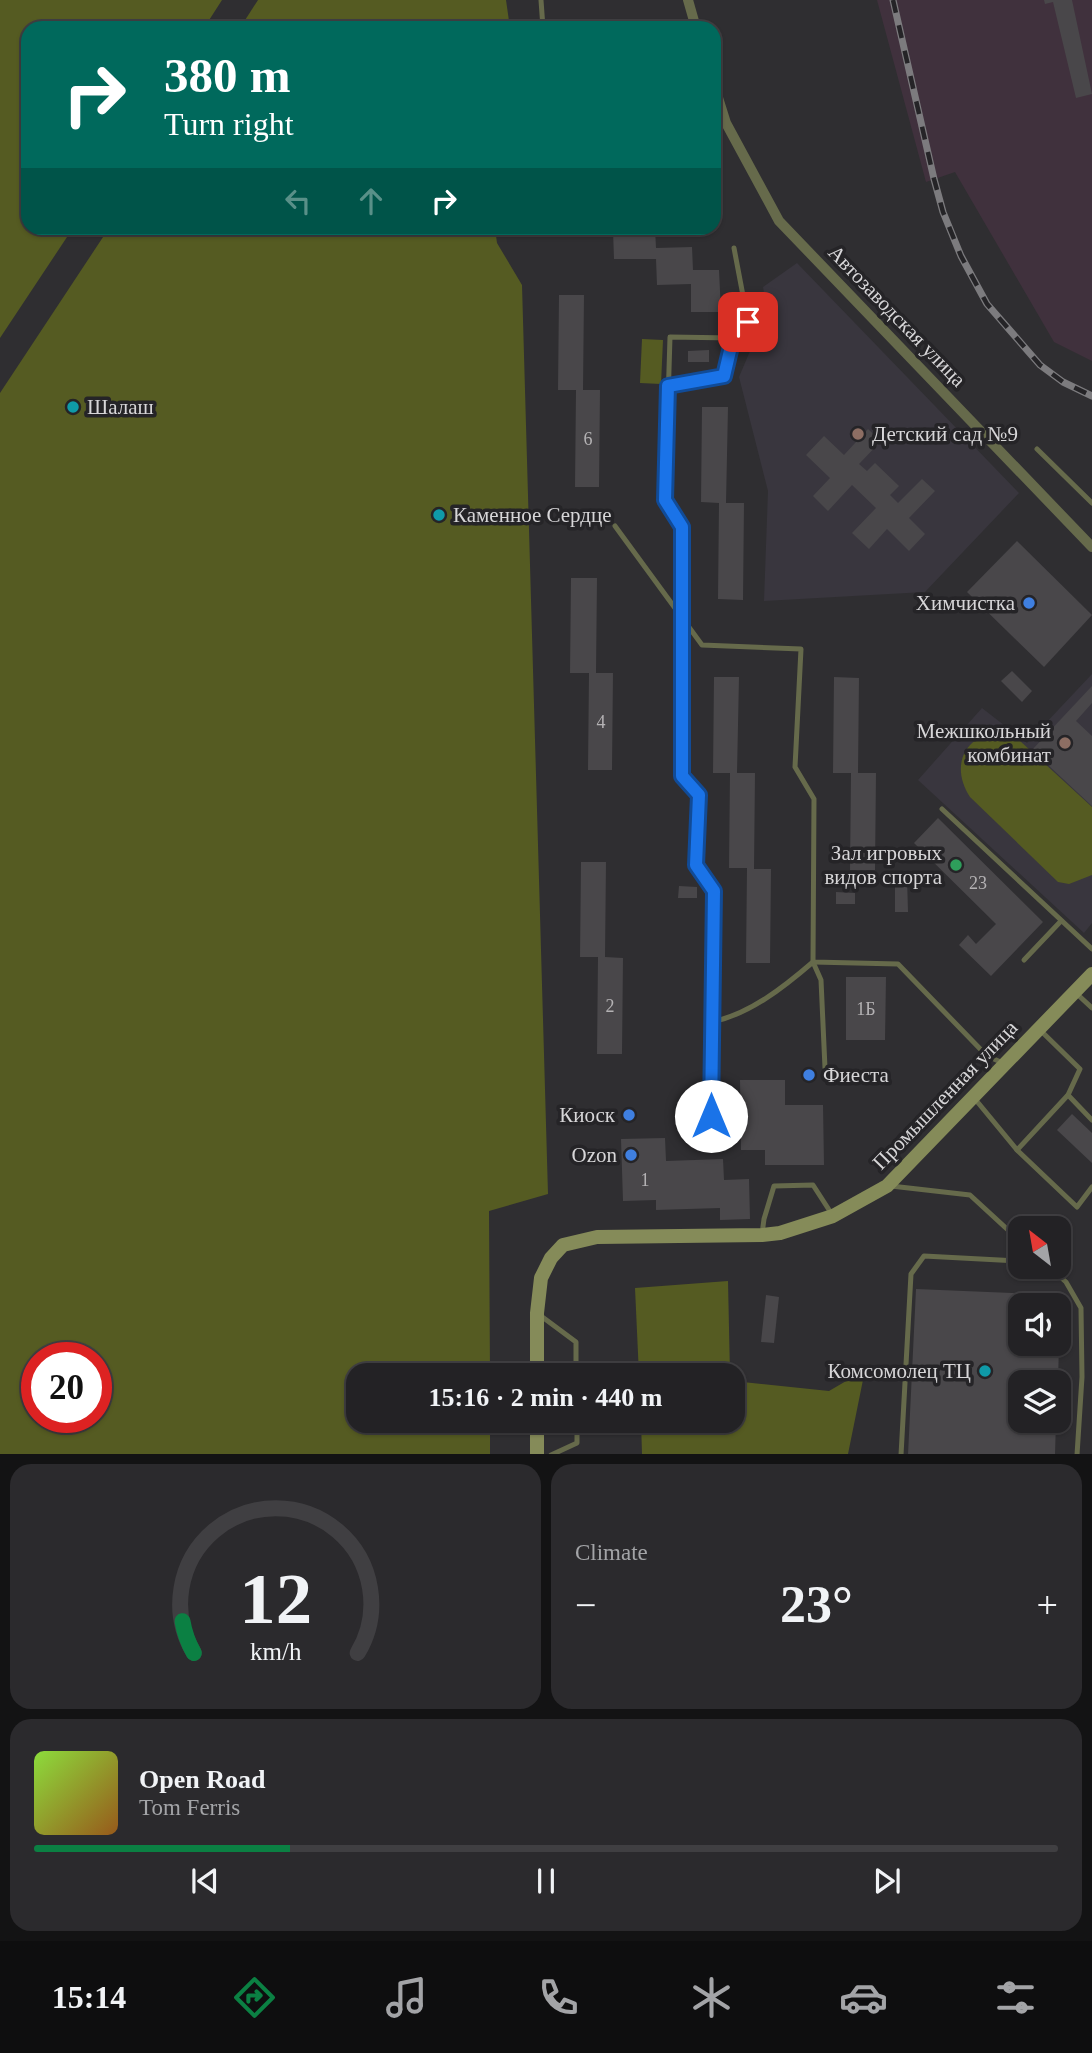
<!DOCTYPE html>
<meta charset="utf-8">
<style>
body{margin:0;font-family:"Times New Roman",serif;background:#2b2a2d;color:#f1f3f6;height:100vh;display:flex;flex-direction:column;font-size:26px;white-space:nowrap}
*{box-sizing:border-box;margin:0}
p{font-size:23px;color:#a3a4a7}
.icon{flex:none;width:38px;height:38px;fill:none;stroke:currentColor;stroke-width:2;stroke-linecap:round;stroke-linejoin:round}
.map{position:relative;height:1454px;overflow:hidden}
.side{display:flex;flex-direction:column;gap:10px;padding:10px;background:#131314;flex:1}
.side>*{flex:none}
.top-card{position:absolute;left:21px;top:21px;width:700px;height:214px;border-radius:21px;box-shadow:0 2px 5px #0004,0 0 0 2px #403f42;background:#00695c;color:#fff;overflow:hidden}
.needle{width:46px;rotate:329deg}
.controls{position:absolute;left:1008px;top:1216px;display:grid;gap:14px}
.controls a{display:grid;place-items:center;width:63px;height:63px;border-radius:14px;background:#232225;box-shadow:0 2px 5px #0004,0 0 0 2px #403f42;font-size:35px}
.speed{position:absolute;left:21px;top:1342px;display:flex;gap:14px;font-size:35px;font-weight:700;text-align:center}
.speed>*{display:grid;place-content:center;width:91px;height:91px;border-radius:50%;background:#232225;box-shadow:0 2px 5px #0004,0 0 0 2px #403f42;line-height:1}
.speed .limit{border:10px solid #d22;background:#fff;color:#111}
.pin{position:absolute;display:grid;place-items:center;width:60px;height:60px;color:#fff;margin:-30px;border-radius:14px;box-shadow:0 4px 10px #0006}
.me{position:absolute;width:77px;margin:-38px;rotate:0deg;stroke-linejoin:round;filter:drop-shadow(0 0 5px #0008)}
.turn{display:flex;align-items:center;gap:24px;height:147px;padding:0 28px;font-size:32px}
.turn .icon{width:91px;height:91px;stroke-width:2.5}
.turn b{display:block;font-size:49px;line-height:60px}
.lanes{display:flex;align-items:center;height:66px;padding:0 28px;background:#0003;justify-content:center;gap:35px;direction:ltr}
.lanes .off{opacity:.35}
.big{font-size:52px;font-weight:700;line-height:1.1}
.side .tile{flex:1;display:flex;flex-direction:column;justify-content:center;gap:10px;min-width:0;padding:0 24px;border-radius:21px;background:#2b2a2d}
.side .dial{align-items:center;gap:0}
.dial svg{height:182px;overflow:visible;fill:none;stroke:#403f42;stroke-width:7;stroke-linecap:round;text-anchor:middle}
.dial text{fill:#f1f3f6;stroke:none}
.song{display:flex;align-items:center;gap:21px}
.cover{width:84px;height:84px;border-radius:10px;background:linear-gradient(135deg,hsl(90 70% 55%),hsl(30 70% 35%))}
.played{height:7px;border-radius:4px;background:linear-gradient(90deg,#0b8043 25%,#403f42 25%)}
.keys{display:flex;justify-content:space-around;direction:ltr}
.heat{display:flex;justify-content:space-between;align-items:center;font-size:38px;direction:ltr}
.side .tiles{flex:1;display:grid;gap:10px;grid-template-columns:1fr 1fr}
.tile:last-child{grid-column:span 2}
.trip{position:absolute;left:346px;top:1363px;width:399px;height:70px;border-radius:21px;background:#232225;box-shadow:0 2px 5px #0004,0 0 0 2px #403f42;font-weight:700;line-height:70px;text-align:center}
.dock{display:flex;height:112px;justify-content:space-around;align-items:center;background:#0e0e0f;color:#a3a4a7}
.dock .icon{width:49px;height:49px}
.dock .selected{color:#0b8043}
.dock b{font-size:32px;color:#f1f3f6}
.map>svg:first-child{display:block}
</style>
<div class="map">
<svg width="1092" height="1455" viewBox="0 0 1092 1455">
<rect width="100%" height="100%" fill="#2f2e31"/>
<path fill="#40313d" d="M 877,0 L 1092,0 L 1092,361 L 1054,342 L 955,172 L 926,182 Z"/>
<g fill="#39363e">
<path d="M 797,263 L 1019,493 L 925,592 L 764,601 L 768,491 L 739,377 L 767,311 L 763,287 Z"/>
<path d="M 1092,674 L 1092,923 L 1084,933 L 918,780 L 982,708 L 1027,743 Z"/>
</g>
<g fill="#555b22" fill-rule="evenodd">
<path d="M 0,0 L 222,0 L 204,28 L 28,28 L 28,228 L 73,228 L 0,338 Z"/>
<path d="M 258,0 L 506,0 L 510,28 L 240,28 Z"/>
<path d="M 109,228 L 495,228 L 497,243 L 522,285 L 548,1194 L 489,1211 L 490,1375 L 359,1376 L 359,1421 L 490,1421 L 490,1454 L 0,1454 L 0,393 ZM 96,1358 L 96,1418 L 37,1418 L 37,1358 Z"/>
<path d="M 642,339 L 663,340 L 661,384 L 640,383 Z"/>
<path d="M 998,732 L 1010,734 L 1019,740 L 1092,807 L 1092,875 L 1069,884 L 1058,882 L 970,797 C 951,768 962,737 998,732 Z"/>
<path d="M 728,1281 L 730,1375 L 639,1375 L 635,1288 Z"/>
<path d="M 865,1370 L 848,1454 L 642,1454 L 641,1421 L 733,1421 L 733,1381 L 829,1391 Z"/>
</g>
<g fill="#49474a">
<path d="M 1044,0 L 1072,0 L 1092,94 L 1076,98 L 1053,2 L 1045,4 Z"/>
<path d="M 586,228 L 655,228 L 656,248 L 692,247 L 693,270 L 719,270 L 721,312 L 691,312 L 691,284 L 657,285 L 656,259 L 614,259 L 613,230 L 586,230 Z"/>
<path d="M 559,295 L 584,295 L 583,390 L 600,390 L 599,487 L 575,487 L 576,390 L 558,390 Z"/>
<path d="M 709,350 L 709,362 L 688,362 L 688,351 Z"/>
<path d="M 702,407 L 728,407 L 726,503 L 744,503 L 743,600 L 718,599 L 719,503 L 701,502 Z"/>
<path d="M 868,429 L 881,441 L 859,464 L 867,471 L 875,463 L 899,486 L 890,495 L 898,503 L 922,479 L 935,491 L 909,518 L 925,534 L 909,551 L 887,529 L 869,549 L 852,533 L 876,508 L 852,485 L 828,511 L 813,496 L 830,478 L 806,455 L 824,436 L 844,455 Z"/>
<path d="M 1017,541 L 1092,615 L 1044,667 L 967,592 Z"/>
<path d="M 571,578 L 597,578 L 596,673 L 613,673 L 612,770 L 588,770 L 589,673 L 570,673 Z"/>
<path d="M 1012,671 L 1032,691 L 1022,702 L 1001,681 Z"/>
<path d="M 714,677 L 739,677 L 737,773 L 755,773 L 754,869 L 771,869 L 770,963 L 746,963 L 747,868 L 729,868 L 730,773 L 713,773 Z"/>
<path d="M 834,677 L 859,678 L 858,773 L 876,773 L 875,870 L 850,870 L 851,773 L 833,773 Z"/>
<path d="M 1092,686 L 1092,703 L 1076,721 L 1092,736 L 1092,806 L 1032,750 Z"/>
<path d="M 938,818 L 1043,922 L 991,976 L 959,945 L 968,935 L 976,944 L 996,924 L 914,843 Z"/>
<path d="M 581,862 L 606,862 L 605,957 L 623,958 L 622,1054 L 597,1054 L 598,957 L 580,957 Z"/>
<path d="M 907,877 L 908,912 L 895,912 L 895,878 Z"/>
<path d="M 679,886 L 697,887 L 697,898 L 678,898 Z"/>
<path d="M 836,892 L 855,893 L 855,904 L 836,904 Z"/>
<path d="M 846,977 L 886,977 L 885,1040 L 846,1040 Z"/>
<path d="M 740,1080 L 785,1080 L 785,1105 L 823,1105 L 824,1165 L 765,1165 L 765,1150 L 741,1150 Z"/>
<path d="M 1072,1114 L 1092,1133 L 1092,1163 L 1057,1130 Z"/>
<path d="M 665,1138 L 666,1161 L 723,1159 L 724,1180 L 749,1179 L 750,1219 L 720,1220 L 720,1208 L 656,1210 L 656,1200 L 623,1201 L 621,1139 Z"/>
<path d="M 916,1289 L 1061,1295 L 1060,1306 L 1020,1306 L 1020,1344 L 1059,1344 L 1058,1382 L 1020,1382 L 1020,1421 L 1056,1421 L 1055,1455 L 908,1455 Z"/>
<path d="M 766,1295 L 779,1297 L 774,1343 L 761,1342 Z"/>
</g>
<g fill="none" stroke-linecap="round" stroke-linejoin="round">
<g stroke="#666a4b" stroke-width="5">
<path d="M 541,0 L 543,28"/>
<path d="M 734,248 L 748,322 L 733,338 L 670,337 L 665,500 L 682,527 L 682,776 L 699,795 L 696,865 L 714,891 L 712,1022 C 750,1014 784,987 813,962 L 821,980 L 825,1068"/>
<path d="M 668,386 L 724,376 L 733,338"/>
<path d="M 1037,449 L 1092,503"/>
<path d="M 615,526 L 702,645 L 801,649 L 795,767 L 814,799 L 813,962 L 898,964 L 987,1056 L 1003,1063"/>
<path d="M 942,809 L 1092,949"/>
<path d="M 1024,960 L 1061,921"/>
<path d="M 1077,994 L 1092,1008"/>
<path d="M 1039,1029 L 1080,1069 L 1068,1095 L 1017,1150 L 1077,1207 L 1092,1187"/>
<path d="M 1068,1095 L 1092,1120"/>
<path d="M 975,1099 L 1017,1150"/>
<path d="M 711,1116 L 712,1022"/>
<path d="M 891,1186 L 970,1195 L 1020,1241"/>
<path d="M 762,1234 L 764,1219 L 774,1186 L 813,1185 L 833,1216"/>
<path d="M 1049,1267 L 1066,1282 L 1081,1308 L 1082,1377 L 1077,1455"/>
<path d="M 541,1316 L 576,1342 L 576,1376"/>
<path d="M 551,1455 L 577,1443 L 577,1421"/>
<path d="M 901,1455 L 911,1274 L 924,1256 L 1020,1261"/>
</g>
<g stroke="#666a4b" stroke-width="10">
<path d="M 688,0 L 696,28"/>
<path d="M 714,85 L 726,123 L 779,221 L 1092,547"/>
</g>
<g stroke="#858b59" stroke-width="14">
<path d="M 537,1376 L 537,1313 L 541,1278 L 551,1258 L 563,1245 L 597,1237 L 762,1235 L 780,1233 L 833,1216 L 887,1186 L 1092,974"/>
<path d="M 537,1421 L 537,1455"/>
</g>
<defs>
<path id="rail" d="M 893,0 L 934,179 L 943,212 L 961,256 L 987,304 L 1040,365 L 1063,382 L 1092,396"/>
</defs>
<use href="#rail" stroke="#7c7b7e" stroke-width="7"/>
<use href="#rail" stroke="#252427" stroke-width="4.5" stroke-dasharray="13" stroke-linecap="butt"/>
</g>
<g fill="none" stroke-linecap="round" stroke-linejoin="round">
<defs>
<path id="route" d="M 711,1116 L 714,891 L 696,865 L 699,795 L 682,776 L 682,527 L 665,500 L 668,386 L 724,376 L 733,338 L 748,322"/>
</defs>
<use href="#route" stroke="#114b97" stroke-width="18"/>
<use href="#route" stroke="#1a73e8" stroke-width="12"/>
</g>
<g fill="#0f9aa8" stroke="#252427" stroke-width="2.5">
<circle cx="73" cy="407" r="7"/>
<circle cx="439" cy="515" r="7"/>
<circle cx="985" cy="1371" r="7"/>
</g>
<g fill="#8d6e63" stroke="#252427" stroke-width="2.5">
<circle cx="858" cy="434" r="7"/>
<circle cx="1065" cy="743" r="7"/>
</g>
<g fill="#3f7fe0" stroke="#252427" stroke-width="2.5">
<circle cx="1029" cy="603" r="7"/>
<circle cx="809" cy="1075" r="7"/>
<circle cx="629" cy="1115" r="7"/>
<circle cx="631" cy="1155" r="7"/>
</g>
<circle fill="#2e9e5b" stroke="#252427" stroke-width="2.5" cx="956" cy="865" r="7"/>
<g text-anchor="middle" stroke-width="7" stroke-linejoin="round" paint-order="stroke">
<g font-size="18" fill="#b4b2b4">
<text x="588" y="445">6</text>
<text x="601" y="728">4</text>
<text x="978" y="889">23</text>
<text x="610" y="1012">2</text>
<text x="866" y="1015">1Б</text>
<text x="645" y="1186">1</text>
</g>
<g font-size="21" fill="#d7d6d8" stroke="#252427">
<text transform="translate(897 316) rotate(46)" y="7">Автозаводская улица</text>
<text transform="translate(945 1095) rotate(-46)" y="7">Промышленная улица</text>
</g>
<g font-size="21" fill="#d7d6d8" stroke="#252427" text-anchor="end">
<text x="87" y="414" text-anchor="start">Шалаш</text>
<text x="872" y="441" text-anchor="start">Детский сад №9</text>
<text x="453" y="522" text-anchor="start">Каменное Сердце</text>
<text x="1015" y="610">Химчистка</text>
<text x="1051" y="738">Межшкольный<tspan x="1051" dy="24">комбинат</tspan></text>
<text x="942" y="860">Зал игровых<tspan x="942" dy="24">видов спорта</tspan></text>
<text x="823" y="1082" text-anchor="start">Фиеста</text>
<text x="615" y="1122">Киоск</text>
<text x="617" y="1162">Ozon</text>
<text x="971" y="1378">Комсомолец ТЦ</text>
</g>
</g>
</svg>
<div class="controls">
<a><svg class="needle" viewBox="-14 -14 28 28"><path d="M0-13l5 13h-10z" fill="#e53935"/><path d="M0 13l5-13h-10z" fill="#a3a4a7"/></svg></a>
<a><svg class="icon" aria-label="sound" viewBox="0 0 24 24"><path d="M4 9h4l5-4v14l-5-4H4zM17 9q2 3 0 6"/></svg></a>
<a><svg class="icon" aria-label="layers" viewBox="0 0 24 24"><path d="M12 4l9 5-9 5-9-5zM3 14l9 5 9-5"/></svg></a>
</div>
<div class="speed"><div class="limit">20</div></div>
<div class="pin" style="left:748px;top:322px;background:#d93025"><svg class="icon" aria-label="arrive" viewBox="0 0 24 24"><path d="M6 21V4h12l-3 4 3 4H6"/></svg></div>
<svg class="me" style="left:711px;top:1116px" viewBox="-20 -20 40 40"><circle r="19" fill="#fff"/><path d="M0-13L10 11 0 6-10 11z" fill="#1a73e8"/></svg>
<div class="trip">15:16 · 2 min · 440 m</div>
<div class="top-card">
<div class="turn"><svg class="icon" aria-label="right" viewBox="0 0 24 24"><path d="M7 20v-9h11M14 6l5 5-5 5"/></svg><div><b>380 m</b>Turn right</div></div>
<div class="lanes"><svg class="icon off" aria-label="left" viewBox="0 0 24 24"><path d="M17 20v-9H6M10 6l-5 5 5 5"/></svg><svg class="icon off" aria-label="ahead" viewBox="0 0 24 24"><path d="M12 20V5M6 11l6-6 6 6"/></svg><svg class="icon" aria-label="right" viewBox="0 0 24 24"><path d="M7 20v-9h11M14 6l5 5-5 5"/></svg></div>
</div>
</div>
<section class="side">
<div class="tiles">
<div class="tile dial"><svg viewBox="0 0 100 80">
<path d="M14 69A42 42 0 1 1 86 69"/>
<path d="M14 69A42 42 0 0 1 9 55" stroke="#0b8043"/>
<text x="50" y="56" font-size="32" font-weight="700">12</text>
<text x="50" y="72" font-size="11">km/h</text>
</svg></div>
<div class="tile"><p>Climate</p>
<div class="heat"><a>−</a><b class="big">23°</b><a>+</a></div>
</div>
<div class="tile">
<div class="song"><i class="cover"></i><div><b>Open Road</b><p>Tom Ferris</p></div></div>
<div class="played"></div>
<div class="keys"><svg class="icon" aria-label="previous" viewBox="0 0 24 24"><path d="M18 5L8 12l10 7zM5 5v14"/></svg><svg class="icon" aria-label="pause" viewBox="0 0 24 24"><path d="M8 5v14M16 5v14"/></svg><svg class="icon" aria-label="next" viewBox="0 0 24 24"><path d="M6 5l10 7-10 7zM19 5v14"/></svg></div>
</div>
</div>
</section>
<nav class="dock">
<b>15:14</b>
<svg class="icon selected" aria-label="directions" viewBox="0 0 24 24"><path d="M12 3l9 9-9 9-9-9zM9 14v-3h6M13 9l2 2-2 2"/></svg>
<svg class="icon" aria-label="music" viewBox="0 0 24 24"><path d="M9 18V5l10-2v13"/><circle cx="6" cy="18" r="3"/><circle cx="16" cy="16" r="3"/></svg>
<svg class="icon" aria-label="phone" viewBox="0 0 24 24"><path d="M5 4h4l2 5-3 2q2 4 5 5l2-3 5 2v4C11 20 4 13 5 4z"/></svg>
<svg class="icon" aria-label="climate" viewBox="0 0 24 24"><path d="M12 3v18M4 7l16 10M4 17L20 7"/></svg>
<svg class="icon" aria-label="car" viewBox="0 0 24 24"><path d="M5 17H2v-5l4-1 3-4h7l3 4 3 1v5h-3M9 17h6M6 11h13"/><circle cx="7" cy="17" r="2"/><circle cx="17" cy="17" r="2"/></svg>
<svg class="icon" aria-label="filters" viewBox="0 0 24 24"><path d="M4 7h16M4 17h16"/><circle cx="9" cy="7" r="2"/><circle cx="15" cy="17" r="2"/></svg>
</nav>
